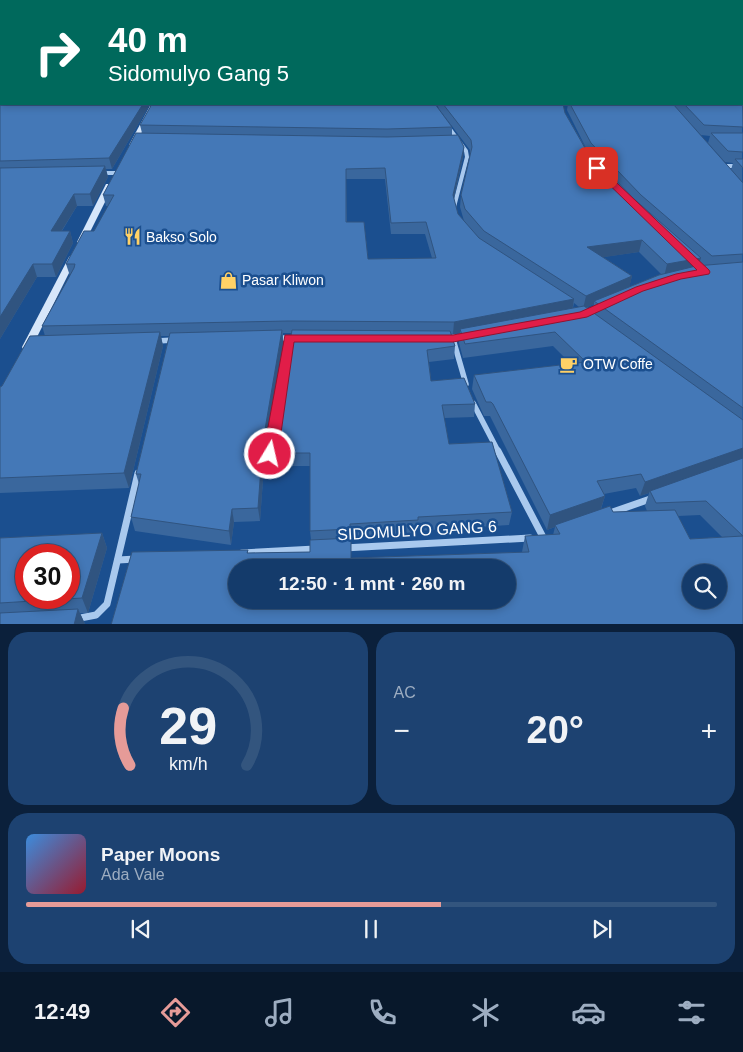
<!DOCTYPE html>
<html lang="id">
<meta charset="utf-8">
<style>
body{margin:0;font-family:Helvetica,sans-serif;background:#1d4271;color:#f1f3f6;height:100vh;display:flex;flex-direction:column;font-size:19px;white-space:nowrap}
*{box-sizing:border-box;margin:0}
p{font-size:16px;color:#9dadc1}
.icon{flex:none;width:28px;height:28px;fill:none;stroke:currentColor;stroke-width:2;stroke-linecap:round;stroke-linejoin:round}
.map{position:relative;height:624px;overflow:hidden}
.panel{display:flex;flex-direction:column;gap:8px;padding:8px;background:#0b203b;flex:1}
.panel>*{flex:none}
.hud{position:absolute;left:0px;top:0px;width:744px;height:105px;box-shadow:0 2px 8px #0003,0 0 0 1px #33557e;background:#00695c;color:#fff;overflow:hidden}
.buttons{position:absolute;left:682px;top:564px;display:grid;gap:10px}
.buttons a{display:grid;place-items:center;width:45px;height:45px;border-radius:50%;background:#143b6b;box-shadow:0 2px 8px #0003,0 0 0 1px #33557e;font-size:25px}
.speed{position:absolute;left:15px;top:544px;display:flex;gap:10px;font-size:25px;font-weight:700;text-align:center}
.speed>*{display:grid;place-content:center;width:65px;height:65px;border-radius:50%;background:#143b6b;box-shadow:0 2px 8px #0003,0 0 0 1px #33557e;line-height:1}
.speed .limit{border:8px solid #d22;background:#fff;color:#111}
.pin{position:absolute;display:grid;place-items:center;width:42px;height:42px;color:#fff;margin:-21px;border-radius:10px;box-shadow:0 2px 8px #0006}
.me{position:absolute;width:55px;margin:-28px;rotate:9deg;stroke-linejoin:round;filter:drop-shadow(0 0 4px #0008)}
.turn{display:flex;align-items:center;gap:18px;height:105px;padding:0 25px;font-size:22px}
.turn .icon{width:65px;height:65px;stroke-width:2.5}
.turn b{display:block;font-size:35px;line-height:42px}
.big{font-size:38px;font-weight:700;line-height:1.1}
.panel .tile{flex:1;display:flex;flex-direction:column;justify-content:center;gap:8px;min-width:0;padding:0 18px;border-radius:20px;background:#1d4271}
.panel .dial{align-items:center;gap:0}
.dial svg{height:130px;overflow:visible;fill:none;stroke:#33557e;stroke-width:7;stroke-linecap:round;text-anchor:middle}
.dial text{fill:#f1f3f6;stroke:none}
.song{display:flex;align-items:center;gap:15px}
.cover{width:60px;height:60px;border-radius:8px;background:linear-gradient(135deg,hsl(210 70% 55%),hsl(350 70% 35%))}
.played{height:5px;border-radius:2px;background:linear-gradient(90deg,#e69b98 60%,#33557e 60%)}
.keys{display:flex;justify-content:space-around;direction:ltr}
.heat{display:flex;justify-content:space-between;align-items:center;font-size:28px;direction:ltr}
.panel .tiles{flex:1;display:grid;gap:8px;grid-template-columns:1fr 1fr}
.tile:last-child{grid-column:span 2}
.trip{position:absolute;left:228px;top:559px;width:288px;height:50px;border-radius:25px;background:#143b6b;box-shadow:0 2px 8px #0003,0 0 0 1px #33557e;font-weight:700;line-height:50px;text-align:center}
.menu{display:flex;height:80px;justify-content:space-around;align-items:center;background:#08182b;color:#9dadc1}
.menu .icon{width:35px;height:35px}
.menu .selected{color:#e69b98}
.menu b{font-size:22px;color:#f1f3f6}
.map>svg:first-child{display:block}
</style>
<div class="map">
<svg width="743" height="625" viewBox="0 0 743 625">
<rect width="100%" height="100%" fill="#1b4f8f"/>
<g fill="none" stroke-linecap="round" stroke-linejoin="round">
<g fill="#3c6290" fill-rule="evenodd">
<path d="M 648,0 L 665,0 L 666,1 L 649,1 Z"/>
<rect x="742" y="53" width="1" height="13"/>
</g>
<path stroke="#a9c9ee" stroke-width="2.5" d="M 691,0 L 693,1"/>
<g stroke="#a9c9ee" stroke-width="4">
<path d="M 449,128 L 466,151 L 467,157 L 454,207"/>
<path d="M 722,166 L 743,166"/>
<path d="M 102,173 L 116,173"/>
</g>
<g stroke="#a9c9ee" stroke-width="5.5">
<path d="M 276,338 L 298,338"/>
<path d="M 446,338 L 465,336"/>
<path d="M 453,339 L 466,384"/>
<path d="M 156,341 L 175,340"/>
<path d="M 473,403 L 499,453"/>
<path d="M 271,451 L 289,338"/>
</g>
<g stroke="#a9c9ee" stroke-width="7">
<path d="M 498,451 L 543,537"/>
<path d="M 607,514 L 653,498"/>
<path d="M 344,548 L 530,538"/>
<path d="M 242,553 L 315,549"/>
<path d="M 118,560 L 136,559"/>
<path d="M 75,619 L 96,615 L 107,604 L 138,473"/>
</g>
<g fill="#d6e6fa" fill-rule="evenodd">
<path d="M 151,104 L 157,104 L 135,145 L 130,146 L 129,145 Z"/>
<path d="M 106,184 L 109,184 L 113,186 L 85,242 L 81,245 L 78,244 L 77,242 Z"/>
<path d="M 73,254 L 77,257 L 32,347 L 27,350 L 23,349 L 22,347 L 69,257 Z"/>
</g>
</g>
<g fill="#3a679d" fill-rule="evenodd">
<path d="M 0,0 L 150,104 L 112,169 L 106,169 L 108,177 L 93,206 L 77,206 L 62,231 L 70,231 L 73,243 L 56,277 L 37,277 L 0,339 Z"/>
<path d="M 699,0 L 743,0 L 743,27 L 742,1 L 701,1 Z"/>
<path d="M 742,68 L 743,625 L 111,625 L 132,552 L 248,550 L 248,553 L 310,552 L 310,540 L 311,540 L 310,531 L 310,466 L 264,466 L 260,521 L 234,522 L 231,545 L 135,531 L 131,517 L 139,484 L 136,474 L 169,336 L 161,336 L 163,346 L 129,488 L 0,493 L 0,387 L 2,386 L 30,336 L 45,336 L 42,326 L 70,276 L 66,264 L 84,231 L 94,231 L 108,206 L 106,206 L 103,195 L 136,133 L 142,133 L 140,125 L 152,104 L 435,104 L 452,127 L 452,135 L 458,135 L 464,147 L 463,157 L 454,199 L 458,214 L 464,221 L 460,207 L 461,195 L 470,154 L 470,150 L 439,109 L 437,104 L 563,104 L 565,113 L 587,150 L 567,110 L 568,104 L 564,104 L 742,104 ZM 691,124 L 701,135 L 710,136 L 708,143 L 725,162 L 733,163 L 731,170 L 743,183 ZM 346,179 L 385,179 L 391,234 L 425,234 L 432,258 L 368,259 L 364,222 L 347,222 ZM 639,252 L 661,274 L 629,287 L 632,276 L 603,257 ZM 700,262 L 704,266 L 698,266 ZM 574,303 L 579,307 L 573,308 ZM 594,304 L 592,311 L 587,307 ZM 283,333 L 291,333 L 275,439 L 273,445 L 268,447 L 266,446 L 283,343 ZM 460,333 L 459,343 L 463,358 L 553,346 L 571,364 L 474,375 L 472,389 L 484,416 L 490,416 L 547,530 L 555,527 L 553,535 L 525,536 L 522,552 L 351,558 L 351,537 L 417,534 L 417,531 L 509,525 L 512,512 L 492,442 L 449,444 L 444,418 L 474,417 L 475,404 L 464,378 L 431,381 L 429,362 L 454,359 L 455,346 L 451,334 ZM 636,488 L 640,496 L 649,493 L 645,506 L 647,511 L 613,512 L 610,506 L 601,509 L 605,496 L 604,494 ZM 700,515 L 722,537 L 690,539 L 678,516 ZM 236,568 L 506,568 L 506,600 L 236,600 ZM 691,572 L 719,572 L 719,600 L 691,600 Z"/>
<path d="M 102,533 L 107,548 L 88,613 L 80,613 L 85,624 L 0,625 L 0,538 Z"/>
</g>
<g fill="#305480">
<path d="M 143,104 L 150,104 L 112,169 L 109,158 Z"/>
<path d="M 464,147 L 463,157 L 452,206 L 453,195 Z"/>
<path d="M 105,166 L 108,177 L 93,206 L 90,194 Z"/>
<path d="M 74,194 L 77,206 L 54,243 L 51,231 Z"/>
<path d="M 70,231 L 73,243 L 56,277 L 52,264 Z"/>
<path d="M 642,240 L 639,252 L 585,260 L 587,247 Z"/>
<path d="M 701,258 L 697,270 L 664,277 L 667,264 Z"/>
<path d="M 33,264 L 37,277 L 0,339 L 0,317 Z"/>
<path d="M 632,276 L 629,289 L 594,301 L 594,304 L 583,309 L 586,296 Z"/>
<path d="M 574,299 L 572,312 L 460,329 L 460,333 L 453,334 L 454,322 Z"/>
<path d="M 282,330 L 283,343 L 265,454 L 263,441 Z"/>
<path d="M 160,332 L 163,346 L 129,488 L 124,473 Z"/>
<path d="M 743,448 L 743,460 L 650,491 L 649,493 L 640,496 L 645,482 Z"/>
<path d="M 262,453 L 264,466 L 260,521 L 258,508 Z"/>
<path d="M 605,496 L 600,511 L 555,525 L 555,527 L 547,530 L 550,515 Z"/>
<path d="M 232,509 L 234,522 L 231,545 L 229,531 Z"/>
<path d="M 102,533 L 107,548 L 88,613 L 82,598 Z"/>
<path d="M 78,609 L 85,624 L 84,625 L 74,625 Z"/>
</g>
<g fill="#4478b7" stroke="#305480" fill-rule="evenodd">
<path d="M 0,0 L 645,0 L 647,1 L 1,1 L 1,104 L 143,104 L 109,158 L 0,161 Z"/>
<path d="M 706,0 L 743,0 L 743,22 L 742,1 L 708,1 Z"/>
<path d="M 742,68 L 743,127 L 704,125 L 684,104 L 742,104 Z"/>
<path d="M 152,104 L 435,104 L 452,127 L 387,129 L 140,125 Z"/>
<path d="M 443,104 L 563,104 L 565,113 L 585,148 L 633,198 L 701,258 L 667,264 L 642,240 L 587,247 L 632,276 L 586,296 L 484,231 L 465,209 L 461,195 L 472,147 L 471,140 Z"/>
<path d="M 570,104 L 673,104 L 743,183 L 743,254 L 712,256 L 641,195 L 591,143 Z"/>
<path d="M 136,133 L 387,137 L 458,135 L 464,147 L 453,195 L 458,214 L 479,238 L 574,299 L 454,322 L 288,321 L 42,326 L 74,268 L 75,264 L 66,264 L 84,231 L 94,231 L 114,195 L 103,195 ZM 385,168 L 391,223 L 426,222 L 436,258 L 368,259 L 364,222 L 346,222 L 346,169 Z"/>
<path d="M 711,133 L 743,133 L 743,152 L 728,151 Z"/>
<path d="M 735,159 L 743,159 L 743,168 Z"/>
<path d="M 105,166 L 90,194 L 74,194 L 51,231 L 70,231 L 52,264 L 33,264 L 0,317 L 0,168 Z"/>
<path d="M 743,262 L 743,408 L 594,301 L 659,275 L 696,266 Z"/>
<path d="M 584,306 L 743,420 L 743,448 L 645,482 L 641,474 L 597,481 L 605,496 L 550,515 L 493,404 L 491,402 L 486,402 L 474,375 L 586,362 L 555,332 L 465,344 L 460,329 Z"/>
<path d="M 282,330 L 263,441 L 264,445 L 268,447 L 273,445 L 275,439 L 292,330 L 450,331 L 455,346 L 427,350 L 431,381 L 464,378 L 475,404 L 442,405 L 449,444 L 492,442 L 512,512 L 418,517 L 418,520 L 350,524 L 350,529 L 310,531 L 310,453 L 262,453 L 258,508 L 232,509 L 229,531 L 131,517 L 141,474 L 136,474 L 170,333 Z"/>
<path d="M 160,332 L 124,473 L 0,478 L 0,387 L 2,386 L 30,336 Z"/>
<path d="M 743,458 L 743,625 L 111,625 L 132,552 L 248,550 L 247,553 L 310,552 L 310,540 L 351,538 L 351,558 L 529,552 L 525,536 L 560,534 L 555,525 L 610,506 L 613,512 L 675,510 L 690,539 L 743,536 L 706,501 L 656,503 L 650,491 ZM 236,568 L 506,568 L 506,600 L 236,600 ZM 691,572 L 719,572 L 719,600 L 691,600 Z"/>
<path d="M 102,533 L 82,598 L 0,603 L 0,538 ZM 26,555 L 69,555 L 69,598 L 26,598 Z"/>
<path d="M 78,609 L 74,625 L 0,625 L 0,613 Z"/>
</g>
<path fill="#e11d48" stroke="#92132f" d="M 594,167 L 600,167 L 709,270 L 710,272 L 709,274 L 681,279 L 643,291 L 587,317 L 453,342 L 294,342 L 278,454 L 276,458 L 270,460 L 265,458 L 263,454 L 285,335 L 453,335 L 580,312 L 636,287 L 676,274 L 697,270 L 594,170 Z"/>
<defs>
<symbol id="restaurant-bare" viewBox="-9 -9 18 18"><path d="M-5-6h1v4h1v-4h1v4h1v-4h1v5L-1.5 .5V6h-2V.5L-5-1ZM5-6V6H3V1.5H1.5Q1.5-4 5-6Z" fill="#ffd166" stroke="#1b4f8f" stroke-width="2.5" paint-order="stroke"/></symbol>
<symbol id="shop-bare" viewBox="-9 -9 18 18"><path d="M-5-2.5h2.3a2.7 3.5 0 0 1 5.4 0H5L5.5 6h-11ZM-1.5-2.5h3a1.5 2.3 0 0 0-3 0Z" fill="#ffd166" stroke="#1b4f8f" stroke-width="2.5" paint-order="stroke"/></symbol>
<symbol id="cafe-bare" viewBox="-9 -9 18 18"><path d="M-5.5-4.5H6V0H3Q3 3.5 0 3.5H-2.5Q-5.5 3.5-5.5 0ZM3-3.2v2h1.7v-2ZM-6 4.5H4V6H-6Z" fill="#ffd166" stroke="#1b4f8f" stroke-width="2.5" paint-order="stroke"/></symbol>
</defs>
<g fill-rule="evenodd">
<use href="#restaurant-bare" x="120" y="224" width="25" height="25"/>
<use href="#shop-bare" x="216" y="268" width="25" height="25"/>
<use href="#cafe-bare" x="556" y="352" width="25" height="25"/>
</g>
<g text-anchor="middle" stroke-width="5" stroke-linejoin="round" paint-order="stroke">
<g font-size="14" fill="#fff" stroke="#1b4f8f" text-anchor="start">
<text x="146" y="242">Bakso Solo</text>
<text x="242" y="285">Pasar Kliwon</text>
<text x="583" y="369">OTW Coffe</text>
</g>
<g font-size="16" fill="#fff" stroke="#1b4f8f">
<text transform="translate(417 530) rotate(-3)" y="6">SIDOMULYO GANG 6</text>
</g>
</g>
</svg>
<div class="buttons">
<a><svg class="icon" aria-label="search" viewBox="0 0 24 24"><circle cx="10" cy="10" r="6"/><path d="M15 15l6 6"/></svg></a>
</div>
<div class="speed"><div class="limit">30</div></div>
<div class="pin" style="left:597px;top:168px;background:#d93025"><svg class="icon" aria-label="arrive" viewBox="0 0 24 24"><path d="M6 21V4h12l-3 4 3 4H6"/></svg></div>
<svg class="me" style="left:270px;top:454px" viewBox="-20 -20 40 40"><circle r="17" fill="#e11d48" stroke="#fff" stroke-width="3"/><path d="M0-11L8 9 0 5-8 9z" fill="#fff"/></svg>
<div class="trip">12:50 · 1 mnt · 260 m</div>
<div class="hud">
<div class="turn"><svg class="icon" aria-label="right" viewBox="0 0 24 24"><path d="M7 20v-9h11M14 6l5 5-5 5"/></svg><div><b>40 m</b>Sidomulyo Gang 5</div></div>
</div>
</div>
<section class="panel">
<div class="tiles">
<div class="tile dial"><svg viewBox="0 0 100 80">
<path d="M14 69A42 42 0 1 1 86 69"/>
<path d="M14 69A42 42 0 0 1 10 34" stroke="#e69b98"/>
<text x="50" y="56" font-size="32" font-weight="700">29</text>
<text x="50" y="72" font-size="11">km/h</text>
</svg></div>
<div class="tile"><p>AC</p>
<div class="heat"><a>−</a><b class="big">20°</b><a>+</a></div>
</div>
<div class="tile">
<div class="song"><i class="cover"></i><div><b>Paper Moons</b><p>Ada Vale</p></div></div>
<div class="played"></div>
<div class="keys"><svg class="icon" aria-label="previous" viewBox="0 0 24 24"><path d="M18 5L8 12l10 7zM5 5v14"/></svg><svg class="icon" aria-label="pause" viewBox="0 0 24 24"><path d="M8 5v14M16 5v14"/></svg><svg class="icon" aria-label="next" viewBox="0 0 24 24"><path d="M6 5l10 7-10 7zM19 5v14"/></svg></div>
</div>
</div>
</section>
<nav class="menu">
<b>12:49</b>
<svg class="icon selected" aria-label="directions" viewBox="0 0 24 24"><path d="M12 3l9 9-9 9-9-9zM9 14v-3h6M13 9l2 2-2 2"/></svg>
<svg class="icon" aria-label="music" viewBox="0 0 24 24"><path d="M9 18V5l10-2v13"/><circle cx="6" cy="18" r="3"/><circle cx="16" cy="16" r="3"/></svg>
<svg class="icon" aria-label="phone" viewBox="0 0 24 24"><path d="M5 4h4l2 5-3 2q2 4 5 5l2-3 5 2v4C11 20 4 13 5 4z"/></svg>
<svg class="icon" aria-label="climate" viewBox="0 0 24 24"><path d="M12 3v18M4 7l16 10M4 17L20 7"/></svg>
<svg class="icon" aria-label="car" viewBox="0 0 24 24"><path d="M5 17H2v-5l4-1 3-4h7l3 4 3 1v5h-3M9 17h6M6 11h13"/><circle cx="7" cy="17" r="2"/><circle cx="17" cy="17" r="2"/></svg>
<svg class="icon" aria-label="filters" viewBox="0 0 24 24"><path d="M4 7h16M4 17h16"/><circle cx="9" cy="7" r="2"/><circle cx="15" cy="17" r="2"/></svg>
</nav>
